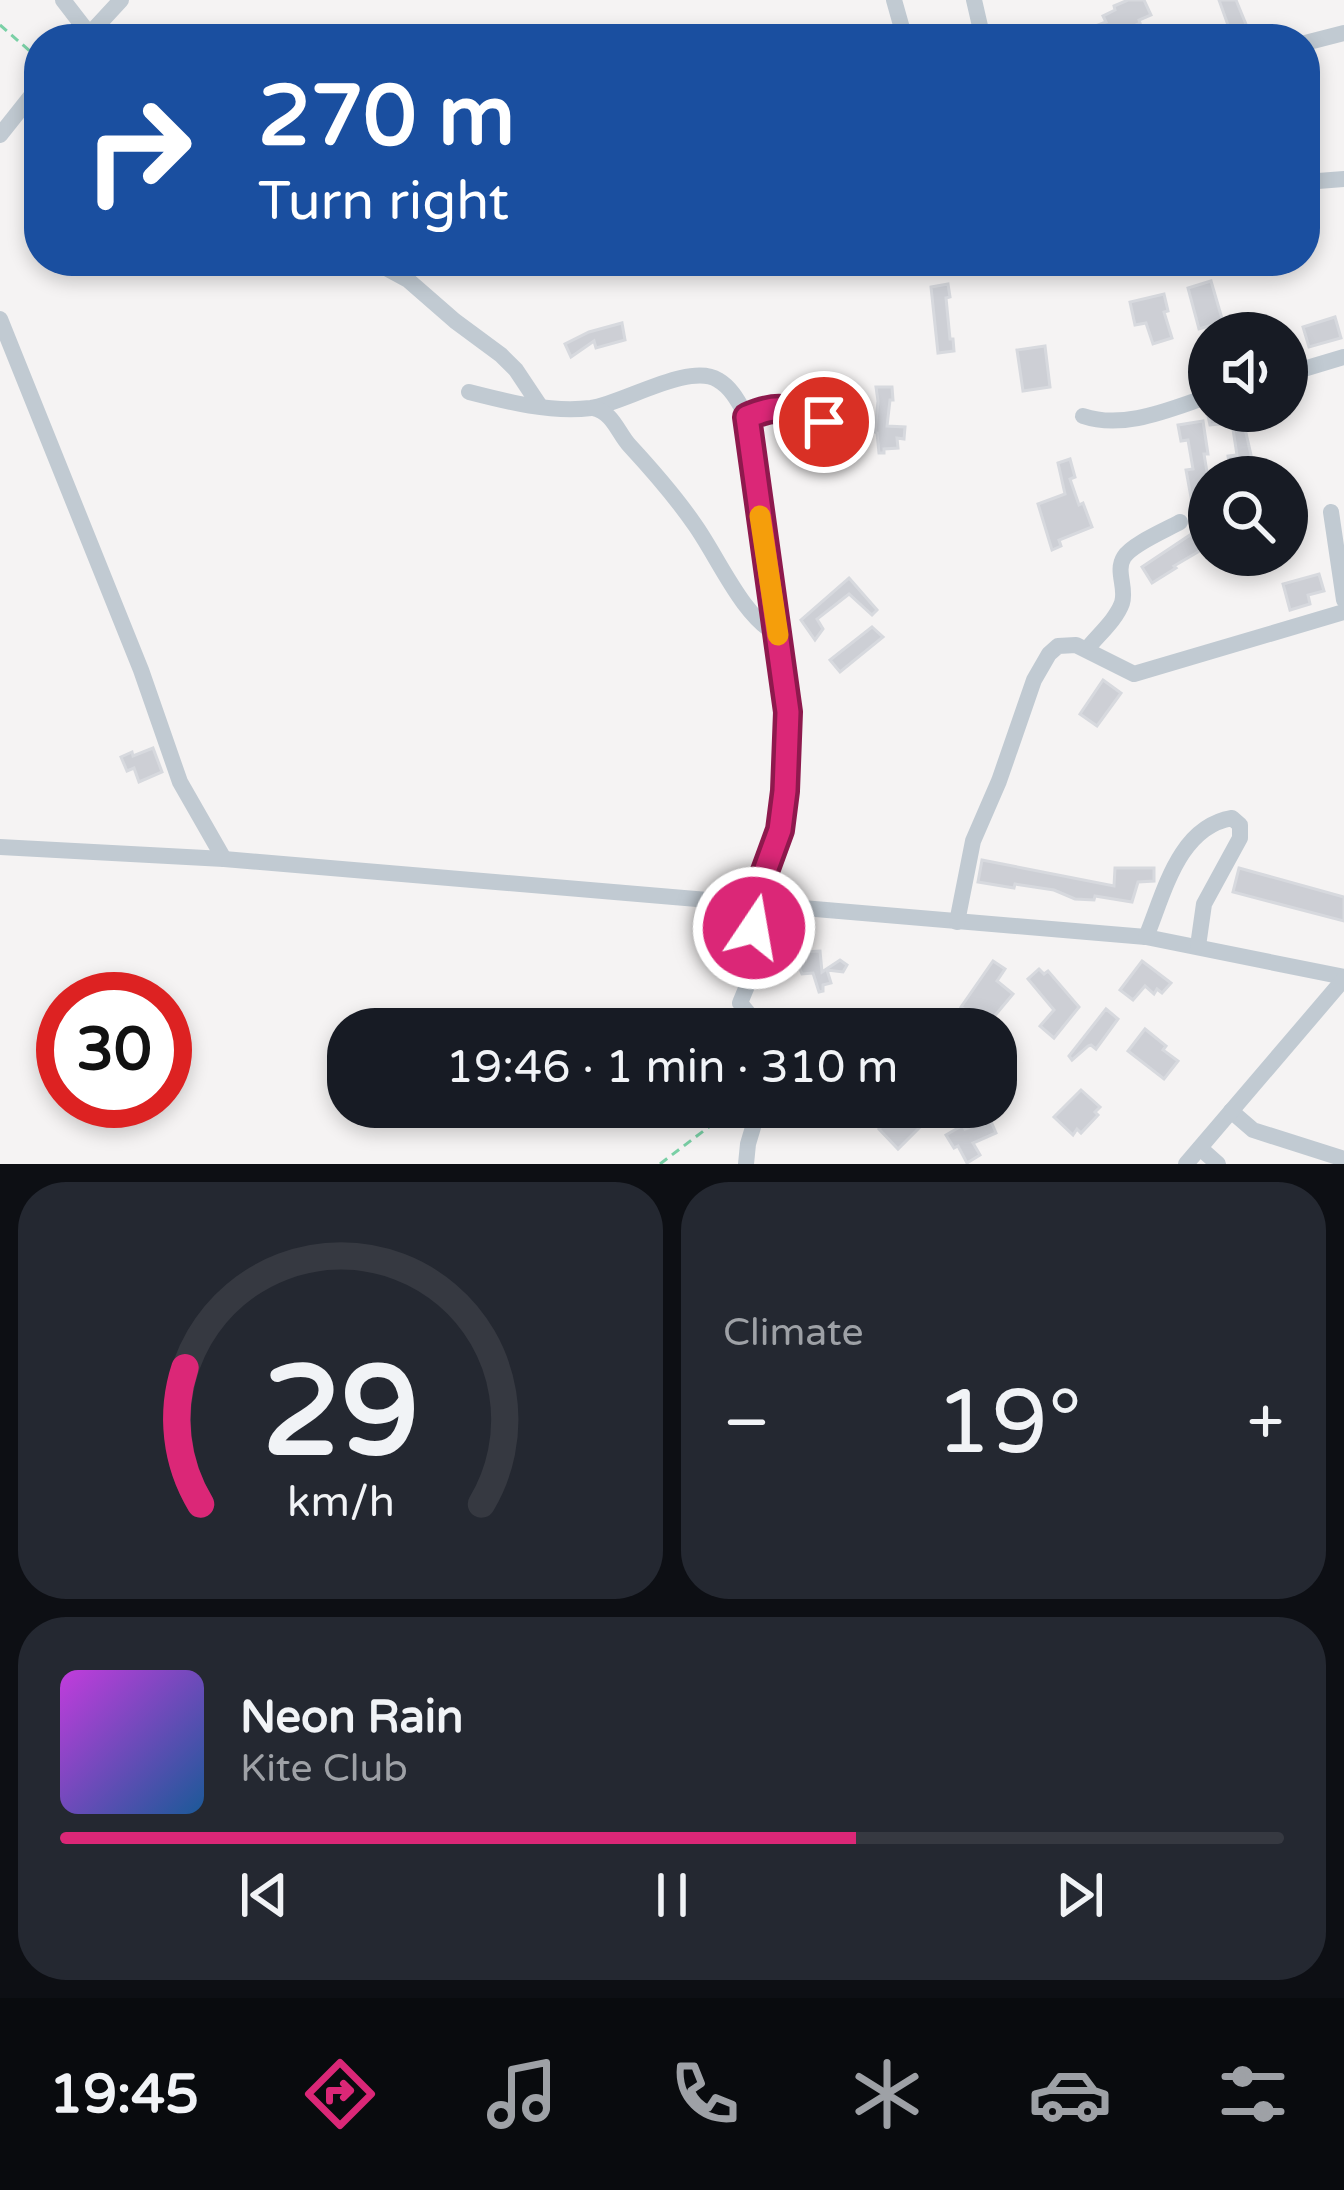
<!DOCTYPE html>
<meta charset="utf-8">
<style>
body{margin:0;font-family:"Varela Round",sans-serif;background:#242831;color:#f1f3f6;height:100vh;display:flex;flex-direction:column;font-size:45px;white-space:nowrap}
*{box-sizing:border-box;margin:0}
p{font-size:39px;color:#9ea1a6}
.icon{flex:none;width:66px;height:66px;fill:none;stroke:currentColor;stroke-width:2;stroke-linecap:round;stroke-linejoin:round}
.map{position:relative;height:1164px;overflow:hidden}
.details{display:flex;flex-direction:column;gap:18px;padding:18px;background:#0d0f14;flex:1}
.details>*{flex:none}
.banner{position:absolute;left:24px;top:24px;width:1296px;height:252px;border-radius:48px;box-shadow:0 6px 18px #0003;background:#1a4fa0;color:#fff;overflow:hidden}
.controls{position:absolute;left:1188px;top:312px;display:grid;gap:24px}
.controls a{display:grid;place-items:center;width:120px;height:120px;border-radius:50%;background:#171b24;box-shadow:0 6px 18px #0003;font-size:60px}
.speed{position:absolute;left:36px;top:972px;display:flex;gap:24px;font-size:60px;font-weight:700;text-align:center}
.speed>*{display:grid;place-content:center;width:156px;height:156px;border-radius:50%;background:#171b24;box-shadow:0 6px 18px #0003;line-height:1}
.speed .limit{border:18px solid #d22;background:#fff;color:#111}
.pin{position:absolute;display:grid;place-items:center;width:102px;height:102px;color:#fff;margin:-51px;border:6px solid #fff;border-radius:50%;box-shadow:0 3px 12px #0007}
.me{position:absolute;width:132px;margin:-66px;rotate:12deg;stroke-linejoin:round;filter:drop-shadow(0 0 9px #0008)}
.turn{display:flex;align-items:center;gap:42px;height:252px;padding:0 36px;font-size:54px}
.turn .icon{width:156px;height:156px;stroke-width:2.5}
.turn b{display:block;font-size:84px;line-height:102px}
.big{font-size:90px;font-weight:600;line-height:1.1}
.details .tile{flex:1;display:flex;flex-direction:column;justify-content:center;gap:18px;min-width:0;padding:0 42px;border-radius:48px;background:#242831}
.details .dial{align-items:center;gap:0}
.dial svg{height:312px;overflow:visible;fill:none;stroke:#363941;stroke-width:7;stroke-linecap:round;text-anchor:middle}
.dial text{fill:#f1f3f6;stroke:none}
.song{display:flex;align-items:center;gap:36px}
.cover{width:144px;height:144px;border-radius:18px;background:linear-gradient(135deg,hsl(290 70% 55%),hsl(210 70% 35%))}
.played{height:12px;border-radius:6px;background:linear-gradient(90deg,#db2777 65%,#363941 65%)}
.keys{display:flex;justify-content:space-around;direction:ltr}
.heat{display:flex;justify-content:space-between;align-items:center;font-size:66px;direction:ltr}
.details .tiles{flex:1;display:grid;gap:18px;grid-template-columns:1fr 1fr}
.tile:last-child{grid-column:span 2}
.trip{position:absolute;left:327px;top:1008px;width:690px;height:120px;border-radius:48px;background:#171b24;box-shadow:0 6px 18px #0003;font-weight:600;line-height:120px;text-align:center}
.tabs{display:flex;height:192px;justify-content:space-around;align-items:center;background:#090b0e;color:#9ea1a6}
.tabs .icon{width:84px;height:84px}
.tabs .on{color:#db2777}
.tabs b{font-size:54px;color:#f1f3f6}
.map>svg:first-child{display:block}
</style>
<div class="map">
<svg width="1344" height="1164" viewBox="0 0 1344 1164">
<rect width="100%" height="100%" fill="#f5f3f3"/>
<g fill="#cdcfd5" stroke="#d7d9de" stroke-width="3">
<path d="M 1128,0 L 1144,0 L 1151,15 L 1139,20 L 1140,23 L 1123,31 L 1121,27 L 1095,39 L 1062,39 L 1106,22 L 1103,16 L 1115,10 L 1114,6 Z"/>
<path d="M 1219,0 L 1236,0 L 1252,39 L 1233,39 Z"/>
<path d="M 1211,281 L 1223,322 L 1199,329 L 1188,288 Z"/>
<path d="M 948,284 L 950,297 L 946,298 L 950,339 L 953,339 L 954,351 L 938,353 L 931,287 Z"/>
<path d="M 1164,294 L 1168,311 L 1164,312 L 1172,338 L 1153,344 L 1146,323 L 1135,325 L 1130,302 Z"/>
<path d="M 1335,317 L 1341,338 L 1309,347 L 1303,327 Z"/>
<path d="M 622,323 L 625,340 L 596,348 L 594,341 L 571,357 L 565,344 L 589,332 Z"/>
<path d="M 1045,346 L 1050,387 L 1023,391 L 1017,350 Z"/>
<path d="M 876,387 L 892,387 L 893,400 L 890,400 L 887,426 L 905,427 L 904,439 L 897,438 L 898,448 L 884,449 L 884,453 L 879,453 L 877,433 L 875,432 L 878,401 Z"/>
<path d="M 1207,411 L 1241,411 L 1256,477 L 1231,477 L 1228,456 L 1237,455 L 1232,423 L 1210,425 Z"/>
<path d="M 1203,421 L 1208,454 L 1204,454 L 1209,484 L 1209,505 L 1193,508 L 1186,470 L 1193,469 L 1188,440 L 1181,441 L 1178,425 Z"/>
<path d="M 1070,459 L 1075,477 L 1070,479 L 1079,505 L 1083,503 L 1092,527 L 1059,540 L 1061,546 L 1052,550 L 1038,504 L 1065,494 L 1058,463 Z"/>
<path d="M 1199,529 L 1208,546 L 1174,566 L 1176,568 L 1152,583 L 1142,567 Z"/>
<path d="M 1319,574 L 1324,591 L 1308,595 L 1310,604 L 1290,610 L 1283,584 Z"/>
<path d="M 849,578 L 877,610 L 872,615 L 849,594 L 817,619 L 823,629 L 815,640 L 801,620 Z"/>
<path d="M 872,627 L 883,637 L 840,672 L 830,660 Z"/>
<path d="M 1103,680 L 1121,693 L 1097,726 L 1080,714 Z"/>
<path d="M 153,748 L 162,772 L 139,782 L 134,768 L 127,771 L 121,757 L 132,752 L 133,756 Z"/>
<path d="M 982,860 L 1114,886 L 1115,868 L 1154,868 L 1154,881 L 1138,882 L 1132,902 L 1095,896 L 1094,900 L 1075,899 L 1054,890 L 1015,884 L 1014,888 L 978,882 Z"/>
<path d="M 1239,868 L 1344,897 L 1344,921 L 1233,892 Z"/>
<path d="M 820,951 L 822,972 L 840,960 L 847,965 L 843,972 L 827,970 L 831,983 L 823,985 L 823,991 L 819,992 L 813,973 L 802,974 L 800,969 L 802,952 Z"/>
<path d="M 993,961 L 1005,969 L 997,981 L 1013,994 L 987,1025 L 961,1007 Z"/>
<path d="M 1142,961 L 1171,983 L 1162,993 L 1157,989 L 1154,994 L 1145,986 L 1133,1000 L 1120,990 Z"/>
<path d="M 1039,969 L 1044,974 L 1048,971 L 1079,1007 L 1054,1038 L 1040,1026 L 1054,1010 L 1028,979 Z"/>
<path d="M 1106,1009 L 1118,1019 L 1096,1049 L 1091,1045 L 1088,1046 L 1072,1060 L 1069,1056 Z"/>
<path d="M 1145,1029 L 1166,1046 L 1163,1050 L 1178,1061 L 1164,1079 L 1128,1051 Z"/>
<path d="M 1081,1090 L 1100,1107 L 1095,1112 L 1098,1115 L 1081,1133 L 1077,1129 L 1073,1135 L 1054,1117 Z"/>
<path d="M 901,1107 L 910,1107 L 925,1122 L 898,1149 L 879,1129 Z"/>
<path d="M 990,1119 L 996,1133 L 973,1143 L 980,1155 L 967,1163 L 958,1146 L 954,1148 L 946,1135 L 963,1125 L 965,1129 Z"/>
</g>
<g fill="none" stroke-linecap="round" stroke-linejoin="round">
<g stroke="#7ad0a6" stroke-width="3" stroke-dasharray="9 6" stroke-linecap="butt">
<path d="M 0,25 L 39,59"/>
<path d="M 660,1164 L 735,1107"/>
</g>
<g stroke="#c1cad2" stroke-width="16">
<path d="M 63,0 L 93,39"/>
<path d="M 894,0 L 905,39"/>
<path d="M 974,0 L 983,39"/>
<path d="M 85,39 L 121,0"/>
<path d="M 1305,43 L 1344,33"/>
<path d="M 0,135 L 39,86"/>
<path d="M 1305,182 L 1344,179"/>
<path d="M 373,261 L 408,280 L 455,321 L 501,355 L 516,370 L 540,406"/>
<path d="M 0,319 L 141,670 L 180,782 L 224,859"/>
<path d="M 1287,374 L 1344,357"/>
<path d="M 469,392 C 508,402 551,413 591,408 C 624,403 690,362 718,380 C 732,388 739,403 747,417 L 788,712 L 785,791 L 780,831 L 753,904 L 756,955 L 754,969 L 740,1003 L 761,1029"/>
<path d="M 593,408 C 614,413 617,432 630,446 C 654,472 675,496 695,525 C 719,559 742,616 778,635"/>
<path d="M 1083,416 C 1124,430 1170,409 1209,396"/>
<path d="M 747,417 L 771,407 L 782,408 L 853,432"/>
<path d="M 1331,512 L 1344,600"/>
<path d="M 1087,649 C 1098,635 1116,620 1122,603 C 1127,588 1115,571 1124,557 C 1132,544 1166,530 1180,522"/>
<path d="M 0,847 L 224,859 L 1146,937 L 1344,977"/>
<path d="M 957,922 L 973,841 L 999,781 L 1034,680 L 1049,654 L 1058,646 L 1076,645 L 1134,674 L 1344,612"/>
<path d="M 1146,937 C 1164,894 1178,827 1232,818 L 1240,825 L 1240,838 L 1204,904 L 1198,946"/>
<path d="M 1231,1111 L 1253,1130 L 1344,1159"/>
<path d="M 1200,1148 L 1218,1164"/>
<path d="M 746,1164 L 748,1144 L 759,1107"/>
<path d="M 1186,1164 L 1344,979"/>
</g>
</g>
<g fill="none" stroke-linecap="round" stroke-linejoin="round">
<defs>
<path id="route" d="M 754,928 L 753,904 L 780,830 L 785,791 L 788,712 L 747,417 C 782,402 790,410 824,422"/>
</defs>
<use href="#route" stroke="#8e194d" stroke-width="30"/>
<use href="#route" stroke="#db2777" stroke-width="21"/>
<path stroke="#f59e0b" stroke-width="21" d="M 760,516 L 778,635"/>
</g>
</svg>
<div class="controls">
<a><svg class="icon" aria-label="sound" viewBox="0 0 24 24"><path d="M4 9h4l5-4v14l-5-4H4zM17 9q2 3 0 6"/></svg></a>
<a><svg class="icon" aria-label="search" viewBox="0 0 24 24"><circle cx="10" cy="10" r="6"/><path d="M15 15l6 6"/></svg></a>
</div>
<div class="speed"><div class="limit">30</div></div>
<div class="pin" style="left:824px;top:422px;background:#d93025"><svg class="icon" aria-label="arrive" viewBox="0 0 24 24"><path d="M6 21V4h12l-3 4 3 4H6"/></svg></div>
<svg class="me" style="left:754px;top:928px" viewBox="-20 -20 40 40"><circle r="17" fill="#db2777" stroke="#fff" stroke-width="3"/><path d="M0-11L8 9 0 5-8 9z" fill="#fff"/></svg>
<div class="trip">19:46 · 1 min · 310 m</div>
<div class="banner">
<div class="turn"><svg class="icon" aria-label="right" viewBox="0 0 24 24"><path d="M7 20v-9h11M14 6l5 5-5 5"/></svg><div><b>270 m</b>Turn right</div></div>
</div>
</div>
<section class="details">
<div class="tiles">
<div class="tile dial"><svg viewBox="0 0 100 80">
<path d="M14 69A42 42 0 1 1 86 69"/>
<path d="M14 69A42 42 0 0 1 10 34" stroke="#db2777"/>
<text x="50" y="56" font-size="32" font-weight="700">29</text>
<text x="50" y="72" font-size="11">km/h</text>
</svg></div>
<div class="tile"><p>Climate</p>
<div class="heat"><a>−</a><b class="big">19°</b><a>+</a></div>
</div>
<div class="tile">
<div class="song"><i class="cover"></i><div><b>Neon Rain</b><p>Kite Club</p></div></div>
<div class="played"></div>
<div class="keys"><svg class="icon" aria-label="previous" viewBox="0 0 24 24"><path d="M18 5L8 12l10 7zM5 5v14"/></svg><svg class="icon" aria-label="pause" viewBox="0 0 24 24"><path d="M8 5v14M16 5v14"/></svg><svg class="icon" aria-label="next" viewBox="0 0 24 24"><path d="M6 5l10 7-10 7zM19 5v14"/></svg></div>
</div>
</div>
</section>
<nav class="tabs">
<b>19:45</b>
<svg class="icon on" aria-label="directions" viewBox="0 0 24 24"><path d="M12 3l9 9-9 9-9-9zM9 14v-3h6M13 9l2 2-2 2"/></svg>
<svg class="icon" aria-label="music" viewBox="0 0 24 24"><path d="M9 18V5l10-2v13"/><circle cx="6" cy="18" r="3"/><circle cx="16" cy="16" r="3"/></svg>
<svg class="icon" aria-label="phone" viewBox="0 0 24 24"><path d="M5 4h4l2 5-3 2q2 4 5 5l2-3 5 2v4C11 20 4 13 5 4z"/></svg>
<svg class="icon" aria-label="climate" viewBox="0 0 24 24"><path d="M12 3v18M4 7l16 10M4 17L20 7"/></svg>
<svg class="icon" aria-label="car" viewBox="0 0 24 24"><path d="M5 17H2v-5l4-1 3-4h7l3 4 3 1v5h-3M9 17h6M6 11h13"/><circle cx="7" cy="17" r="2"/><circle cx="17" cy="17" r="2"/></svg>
<svg class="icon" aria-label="filters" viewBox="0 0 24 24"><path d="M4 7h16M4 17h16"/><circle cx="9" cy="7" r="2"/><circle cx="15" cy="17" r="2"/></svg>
</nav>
